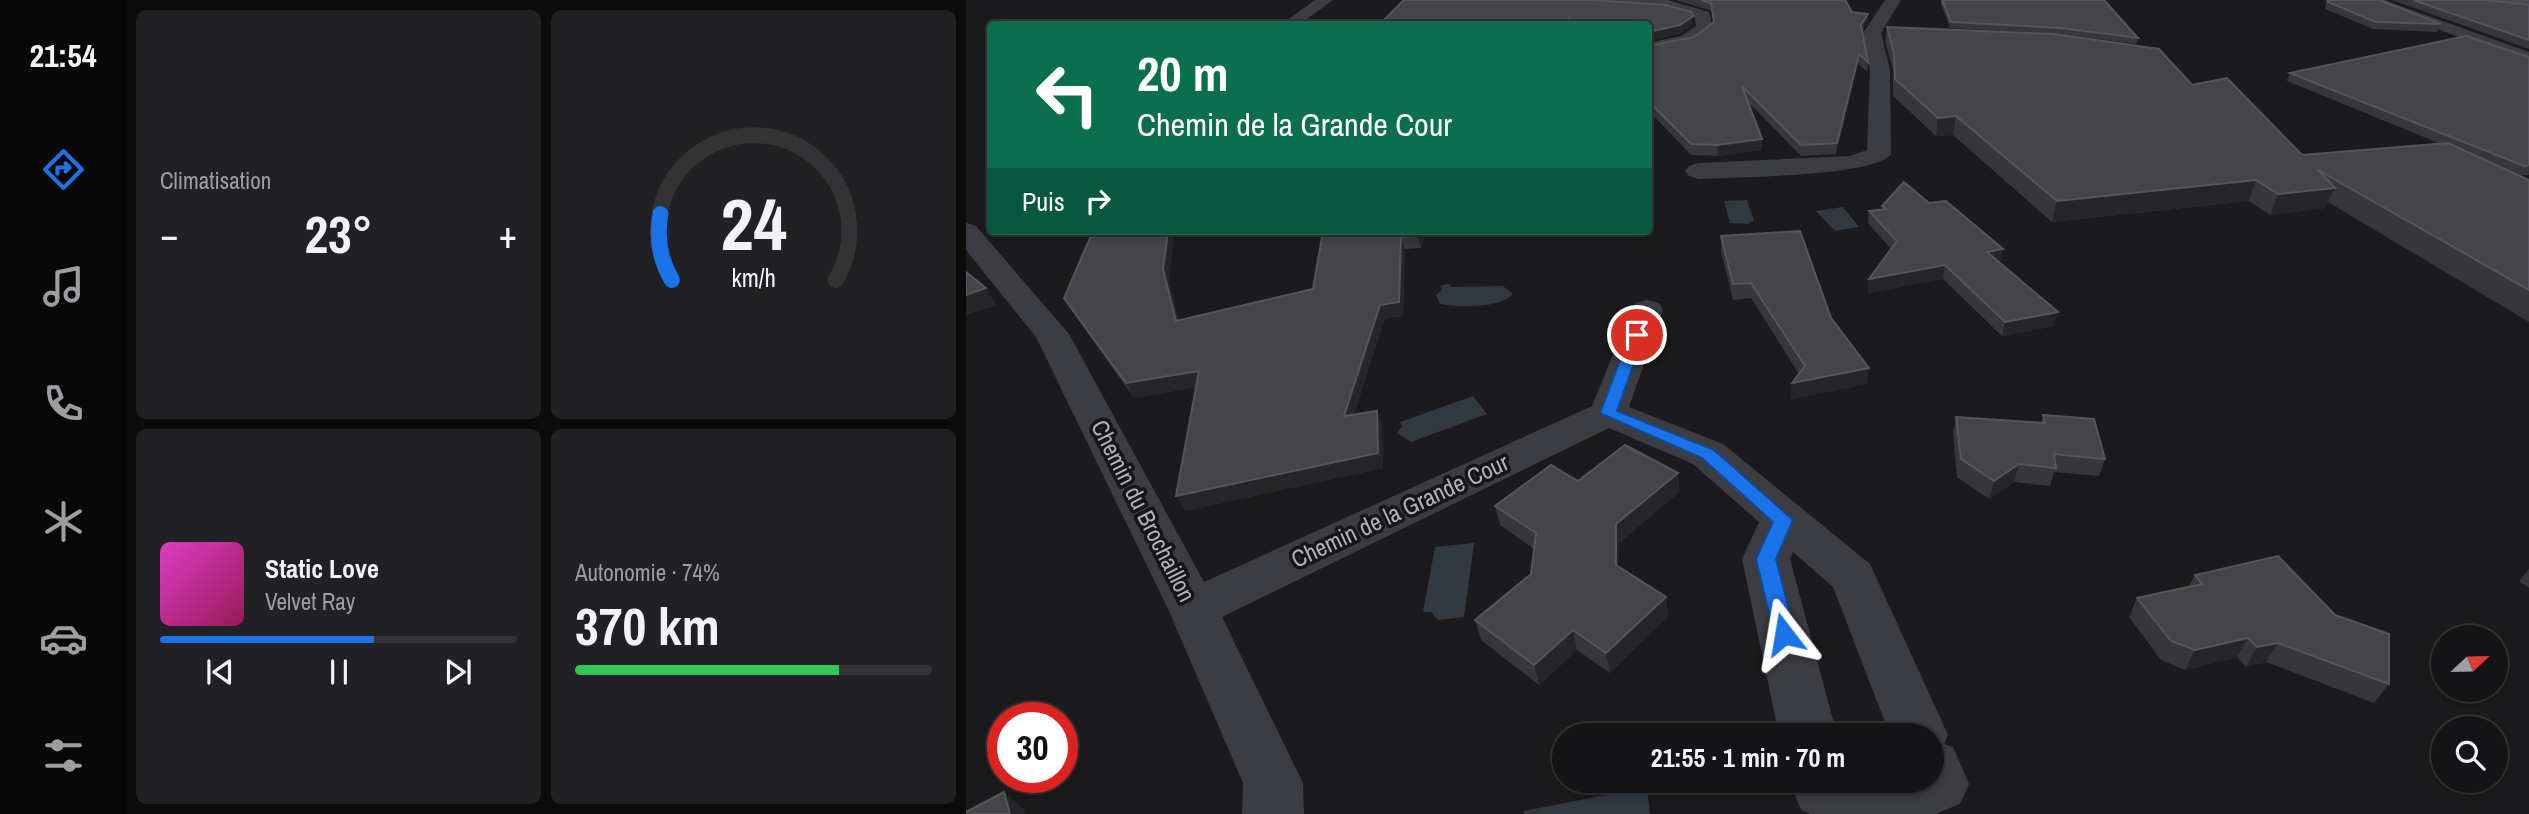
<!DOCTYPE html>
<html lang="fr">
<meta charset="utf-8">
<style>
body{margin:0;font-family:"Archivo Narrow",sans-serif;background:#212123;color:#f1f3f6;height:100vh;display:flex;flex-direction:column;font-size:26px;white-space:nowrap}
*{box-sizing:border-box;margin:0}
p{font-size:23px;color:#9d9ea1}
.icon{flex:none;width:38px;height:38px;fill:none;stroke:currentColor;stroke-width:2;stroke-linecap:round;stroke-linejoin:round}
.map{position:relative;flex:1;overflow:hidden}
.details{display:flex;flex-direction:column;gap:10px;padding:10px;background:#0b0b0c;width:840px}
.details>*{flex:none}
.hud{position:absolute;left:21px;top:21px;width:665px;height:214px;border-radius:7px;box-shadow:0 4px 10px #0003,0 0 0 2px #333335;background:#0b6e4f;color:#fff;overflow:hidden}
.needle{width:46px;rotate:68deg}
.fabs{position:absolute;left:1465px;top:625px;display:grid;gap:14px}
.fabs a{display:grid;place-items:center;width:77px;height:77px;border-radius:50%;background:#141416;box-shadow:0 4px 10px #0003,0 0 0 2px #333335;font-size:35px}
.speed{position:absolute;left:21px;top:702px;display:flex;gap:14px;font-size:35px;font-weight:700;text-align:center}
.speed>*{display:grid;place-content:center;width:91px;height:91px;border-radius:50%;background:#141416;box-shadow:0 4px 10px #0003,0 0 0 2px #333335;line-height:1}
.speed .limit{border:10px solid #d22;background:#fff;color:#111}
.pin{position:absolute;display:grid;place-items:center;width:60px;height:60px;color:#fff;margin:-30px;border:4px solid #fff;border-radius:50%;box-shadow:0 2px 7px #0007}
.me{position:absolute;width:77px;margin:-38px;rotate:346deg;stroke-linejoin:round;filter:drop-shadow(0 0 5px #0008)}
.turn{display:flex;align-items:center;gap:24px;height:147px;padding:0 35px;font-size:32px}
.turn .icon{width:91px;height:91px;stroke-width:2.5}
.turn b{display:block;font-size:49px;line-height:60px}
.then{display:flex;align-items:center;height:66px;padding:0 35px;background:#0003;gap:14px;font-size:26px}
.big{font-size:52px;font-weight:800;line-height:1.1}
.details .tile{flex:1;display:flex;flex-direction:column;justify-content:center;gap:10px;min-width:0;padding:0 24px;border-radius:10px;background:#212123}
.details .dial{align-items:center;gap:0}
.dial svg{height:182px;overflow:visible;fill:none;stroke:#333335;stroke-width:7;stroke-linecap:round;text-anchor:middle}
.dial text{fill:#f1f3f6;stroke:none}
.song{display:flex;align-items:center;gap:21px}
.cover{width:84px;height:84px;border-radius:10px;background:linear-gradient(135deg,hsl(310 70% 55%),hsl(330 70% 35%))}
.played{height:7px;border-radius:4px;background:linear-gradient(90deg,#1a73e8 60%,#333335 60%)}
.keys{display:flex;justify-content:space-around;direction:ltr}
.heat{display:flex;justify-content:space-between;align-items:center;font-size:38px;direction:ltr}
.charge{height:10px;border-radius:5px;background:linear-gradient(90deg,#34c759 74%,#333335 0)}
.details .tiles{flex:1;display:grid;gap:10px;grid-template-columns:repeat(2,1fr)}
.trip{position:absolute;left:586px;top:723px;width:392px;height:70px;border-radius:35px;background:#141416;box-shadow:0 4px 10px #0003,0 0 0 2px #333335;font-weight:800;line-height:70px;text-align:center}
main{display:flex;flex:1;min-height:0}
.tab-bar{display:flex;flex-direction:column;width:126px;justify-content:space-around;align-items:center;background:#080809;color:#9d9ea1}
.tab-bar .icon{width:49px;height:49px}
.tab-bar .active{color:#1a73e8}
.tab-bar b{font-size:32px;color:#f1f3f6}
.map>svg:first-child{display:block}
</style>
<main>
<nav class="tab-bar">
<b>21:54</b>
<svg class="icon active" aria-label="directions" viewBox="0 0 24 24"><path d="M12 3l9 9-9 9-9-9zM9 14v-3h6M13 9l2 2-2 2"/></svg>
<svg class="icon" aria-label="music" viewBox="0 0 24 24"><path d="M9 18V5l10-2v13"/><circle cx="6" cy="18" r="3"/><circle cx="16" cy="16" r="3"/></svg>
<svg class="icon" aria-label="phone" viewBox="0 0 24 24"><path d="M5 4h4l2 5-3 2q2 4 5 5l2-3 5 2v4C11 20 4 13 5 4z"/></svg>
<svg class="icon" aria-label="climate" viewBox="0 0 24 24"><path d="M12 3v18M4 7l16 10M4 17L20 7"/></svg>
<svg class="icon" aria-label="car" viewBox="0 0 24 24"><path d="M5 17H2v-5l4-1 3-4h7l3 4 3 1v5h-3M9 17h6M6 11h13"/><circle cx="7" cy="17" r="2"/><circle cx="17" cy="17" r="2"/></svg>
<svg class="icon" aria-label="filters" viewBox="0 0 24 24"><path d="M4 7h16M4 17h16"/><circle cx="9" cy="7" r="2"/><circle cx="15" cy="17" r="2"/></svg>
</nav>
<section class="details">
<div class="tiles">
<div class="tile"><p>Climatisation</p>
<div class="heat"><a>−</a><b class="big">23°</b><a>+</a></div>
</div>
<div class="tile dial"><svg viewBox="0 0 100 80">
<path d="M14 69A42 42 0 1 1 86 69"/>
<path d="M14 69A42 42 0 0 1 9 40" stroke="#1a73e8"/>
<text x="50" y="56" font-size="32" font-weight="700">24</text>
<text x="50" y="72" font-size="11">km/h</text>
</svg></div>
<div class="tile">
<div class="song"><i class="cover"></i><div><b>Static Love</b><p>Velvet Ray</p></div></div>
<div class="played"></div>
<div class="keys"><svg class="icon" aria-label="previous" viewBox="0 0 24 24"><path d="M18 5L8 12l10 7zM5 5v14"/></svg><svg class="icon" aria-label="pause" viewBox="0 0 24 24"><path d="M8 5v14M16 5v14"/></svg><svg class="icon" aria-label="next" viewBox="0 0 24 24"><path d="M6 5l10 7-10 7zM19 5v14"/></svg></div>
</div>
<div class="tile"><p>Autonomie · 74%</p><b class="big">370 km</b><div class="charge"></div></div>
</div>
</section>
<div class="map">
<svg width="1563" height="814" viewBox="0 0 1563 814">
<rect width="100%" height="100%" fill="#1b1b1d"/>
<g fill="#313a41">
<path d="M 781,200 L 788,221 L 783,222 L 783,224 L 764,223 L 758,201 Z"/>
<path d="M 877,207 L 893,227 L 869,231 L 850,211 Z"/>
<path d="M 483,284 L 485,287 L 537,286 L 547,294 C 533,309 493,307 474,304 L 470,295 L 476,290 L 474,286 Z"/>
<path d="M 507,396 L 521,414 L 445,442 L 431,433 L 436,426 L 434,422 Z"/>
<path d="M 508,543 L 498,617 L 472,620 L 465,612 L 457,612 L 469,547 Z"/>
<path d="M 681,787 L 684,814 L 558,814 L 558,811 Z"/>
</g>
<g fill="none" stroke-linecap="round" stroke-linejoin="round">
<g fill="#3c3d42" fill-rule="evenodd">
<path d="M 349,0 L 367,0 L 334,24 L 316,24 Z"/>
<path d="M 614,0 L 702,0 L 743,12 L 747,28 L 727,44 L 682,53 L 682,43 L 715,36 L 730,26 L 729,18 L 701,10 L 622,5 Z"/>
<path d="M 919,0 L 935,0 L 915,33 L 924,70 L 925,154 C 909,177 765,177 732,179 L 723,176 L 719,171 L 723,166 L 732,163 L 884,156 L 901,150 L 904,70 L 897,33 Z"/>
<path d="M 1396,0 L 1418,0 L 1563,52 L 1563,64 Z"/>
<path d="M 0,223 L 10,226 L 103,334 L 238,582 L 626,406 L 665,310 L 669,303 L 681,300 L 693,303 L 697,310 L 663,407 L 757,444 L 904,564 L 982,735 L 978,744 L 987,747 L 1003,784 L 994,804 L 969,814 L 844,814 L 835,810 L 823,780 L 966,780 L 966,735 L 924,735 L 867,587 L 827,552 L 824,559 L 871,735 L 813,735 L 776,559 L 793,522 L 727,464 L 643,428 L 256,617 L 337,783 L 338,814 L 276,814 L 277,783 L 202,609 L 70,337 L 0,250 Z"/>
</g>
<path fill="#4a4c52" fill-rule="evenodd" d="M 1508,0 L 1563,0 L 1563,9 L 1516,5 Z"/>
</g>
<g fill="#37373b">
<path d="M 710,0 L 879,0 L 886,12 L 902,14 L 901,22 L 896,31 L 902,62 L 901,72 L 892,63 L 870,154 L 835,156 L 782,102 L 796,139 L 796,150 L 752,156 L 725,155 L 682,110 L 682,46 L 728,37 L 747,22 L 746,11 Z"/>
<path d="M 975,0 L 1138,0 L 1172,38 L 1170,44 L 1094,34 L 984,28 L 975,4 Z"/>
<path d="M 1360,0 L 1414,0 L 1475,24 L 1471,32 L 1407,29 L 1359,9 Z"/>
<path d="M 1426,0 L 1518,0 L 1563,5 L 1563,49 Z"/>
<path d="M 921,27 L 1226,85 L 1336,155 L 1475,144 L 1321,81 L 1324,73 L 1563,57 L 1563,175 L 1553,175 L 1563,180 L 1563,322 L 1362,202 L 1359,208 L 1304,215 L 1283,201 L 1086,222 L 987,135 L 970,136 L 927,96 L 927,70 L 919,42 Z"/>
<path d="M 963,203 L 1037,249 L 1033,263 L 1088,326 L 1036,336 L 977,279 L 902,293 L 903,279 L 925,249 L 902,223 L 903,211 L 916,209 L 916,206 Z"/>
<path d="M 357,231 L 460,231 L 455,248 L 439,249 L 437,316 L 419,318 L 388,414 L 411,411 L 416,426 L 417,468 L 219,511 L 230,387 L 168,398 L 106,311 L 98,298 L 203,282 L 213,321 L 347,289 Z"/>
<path d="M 755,236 L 865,318 L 901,384 L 825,399 L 826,383 L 833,374 L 785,298 L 767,300 L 755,251 Z"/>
<path d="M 1077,415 L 1139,459 L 1133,476 L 1088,472 L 1084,486 L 1048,482 L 1023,499 L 991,477 L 987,434 L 990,417 L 1075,423 Z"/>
<path d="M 712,473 L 713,492 L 653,543 L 652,567 L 700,597 L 702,616 L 644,673 L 611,650 L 573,685 L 515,640 L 509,620 L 565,574 L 568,549 L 534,525 L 529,506 L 612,481 Z"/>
<path d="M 1563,569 L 1563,588 L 1553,581 Z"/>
<path d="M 1229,575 L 1423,684 L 1408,703 L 1300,662 L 1280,667 L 1271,657 L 1219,670 L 1195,660 L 1163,617 L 1171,598 L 1223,586 Z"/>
</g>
<g fill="#262629">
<path d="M 902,14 L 901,22 L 894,33 L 895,25 Z"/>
<path d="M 727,16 L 727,25 L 714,34 L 682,41 L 682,32 Z"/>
<path d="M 893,54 L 892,63 L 870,154 L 871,143 Z"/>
<path d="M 990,116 L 987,135 L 970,136 L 972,118 Z"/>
<path d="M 796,139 L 796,150 L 752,156 L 751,145 Z"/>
<path d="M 1290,180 L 1283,201 L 1086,222 L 1091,201 Z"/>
<path d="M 1369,188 L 1359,208 L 1304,215 L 1312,194 Z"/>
<path d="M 202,231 L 209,231 L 203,282 L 216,335 L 210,321 L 197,269 Z"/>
<path d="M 453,231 L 460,231 L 455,248 L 451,235 Z"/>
<path d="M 435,237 L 439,249 L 437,316 L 419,318 L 383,430 L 378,416 L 414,305 Z"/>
<path d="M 1037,249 L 1034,262 L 1018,265 L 1021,252 Z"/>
<path d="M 979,265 L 977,279 L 902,293 L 903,279 Z"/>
<path d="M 20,288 L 30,305 L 0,315 L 0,295 Z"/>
<path d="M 1092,312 L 1088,326 L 1036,336 L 1039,322 Z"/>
<path d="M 903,368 L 901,384 L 825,399 L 826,383 Z"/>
<path d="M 233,371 L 240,385 L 168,398 L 160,383 Z"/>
<path d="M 411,411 L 416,426 L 417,468 L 219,511 L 210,496 Z"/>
<path d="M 1053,464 L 1048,482 L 1023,499 L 1028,481 Z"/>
<path d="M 712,473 L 713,492 L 653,543 L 652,584 L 650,565 L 650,524 Z"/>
<path d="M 700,597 L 702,616 L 644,673 L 640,653 Z"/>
<path d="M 607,630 L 611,650 L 573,685 L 568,665 Z"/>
<path d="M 1282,638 L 1271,657 L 1219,670 L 1229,650 Z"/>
<path d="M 1312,643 L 1300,662 L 1280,667 L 1291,647 Z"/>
<path d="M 38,792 L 58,810 L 59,814 L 44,814 Z"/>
</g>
<g fill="#444449" stroke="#54565b" stroke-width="2">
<path d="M 438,0 L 626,0 L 700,5 L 726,12 L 727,16 L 714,25 L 682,32 L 682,24 L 608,24 L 602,18 L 604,24 L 414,24 Z"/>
<path d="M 735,0 L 879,0 L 886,12 L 902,14 L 895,25 L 902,62 L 893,54 L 871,143 L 835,145 L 776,86 L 796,139 L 751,145 L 725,144 L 682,101 L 682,46 L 728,37 L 748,22 L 745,3 Z"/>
<path d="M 976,0 L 1138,0 L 1172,38 L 1095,28 L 985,22 Z"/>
<path d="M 1362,0 L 1414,0 L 1475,24 L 1410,22 L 1362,2 Z"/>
<path d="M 1447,0 L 1518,0 L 1563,5 L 1563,40 Z"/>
<path d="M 921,27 L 1088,34 L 1193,49 L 1226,85 L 1261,78 L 1336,155 L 1482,143 L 1563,180 L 1563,290 L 1352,170 L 1369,188 L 1312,194 L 1290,180 L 1091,201 L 990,116 L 972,118 L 929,79 L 928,54 Z"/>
<path d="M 1500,36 L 1563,57 L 1563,165 L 1558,166 L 1324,73 Z"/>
<path d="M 938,182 L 963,203 L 980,201 L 1037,249 L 1021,252 L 1092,312 L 1039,322 L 979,265 L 903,279 L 931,241 L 903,211 L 920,209 L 916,206 Z"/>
<path d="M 138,231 L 202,231 L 197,269 L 210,321 L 347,289 L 357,231 L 453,231 L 451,235 L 435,237 L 433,302 L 414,305 L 378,416 L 411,411 L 412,453 L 210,496 L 233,371 L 160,383 L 98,298 L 124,238 Z"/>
<path d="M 834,231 L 865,318 L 903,368 L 826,383 L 839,366 L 785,283 L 767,284 L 755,236 Z"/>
<path d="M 0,272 L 20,288 L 0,295 Z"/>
<path d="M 1077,415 L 1128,419 L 1139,459 L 1088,454 L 1090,468 L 1053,464 L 1028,481 L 995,459 L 990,417 L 1079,423 Z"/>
<path d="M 659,445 L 712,473 L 650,524 L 650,565 L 700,597 L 640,653 L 607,630 L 568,665 L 509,620 L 565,574 L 570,533 L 529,506 L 585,465 L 612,481 Z"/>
<path d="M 1312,556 L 1369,615 L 1423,634 L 1423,684 L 1312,643 L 1291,647 L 1282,638 L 1229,650 L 1205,641 L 1171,598 L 1236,584 L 1229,575 Z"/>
<path d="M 38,792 L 44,814 L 0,814 L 0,812 Z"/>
</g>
<path fill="#1a73e8" stroke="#114b97" stroke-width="2" d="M 671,331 L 678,335 L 651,411 L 748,450 L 827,520 L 810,559 L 829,634 L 826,641 L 818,643 L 811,641 L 808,634 L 790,559 L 807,522 L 736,458 L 634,413 L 664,335 Z"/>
<g text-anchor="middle" stroke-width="7" stroke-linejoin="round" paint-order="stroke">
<g font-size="24" fill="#aeb2bc" stroke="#161618">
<text transform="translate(177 511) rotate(63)" y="8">Chemin du Brochaillon</text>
<text transform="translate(434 511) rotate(-25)" y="8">Chemin de la Grande Cour</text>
</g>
</g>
</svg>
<div class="fabs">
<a><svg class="needle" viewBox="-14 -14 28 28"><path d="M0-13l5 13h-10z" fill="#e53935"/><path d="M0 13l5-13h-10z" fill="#9d9ea1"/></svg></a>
<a><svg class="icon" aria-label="search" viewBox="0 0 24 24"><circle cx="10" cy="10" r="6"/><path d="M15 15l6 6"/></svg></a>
</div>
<div class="speed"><div class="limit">30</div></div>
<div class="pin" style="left:671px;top:335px;background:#d93025"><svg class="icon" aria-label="arrive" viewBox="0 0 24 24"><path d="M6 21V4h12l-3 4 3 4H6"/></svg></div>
<svg class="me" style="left:818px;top:634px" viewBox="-20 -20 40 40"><path d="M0-17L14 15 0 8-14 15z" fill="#1a73e8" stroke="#fff" stroke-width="4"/></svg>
<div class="trip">21:55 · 1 min · 70 m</div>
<div class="hud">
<div class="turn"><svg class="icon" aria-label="left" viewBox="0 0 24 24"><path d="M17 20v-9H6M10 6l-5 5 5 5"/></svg><div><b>20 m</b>Chemin de la Grande Cour</div></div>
<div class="then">Puis<svg class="icon" aria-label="right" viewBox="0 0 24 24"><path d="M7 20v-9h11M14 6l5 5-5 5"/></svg></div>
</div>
</div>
</main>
